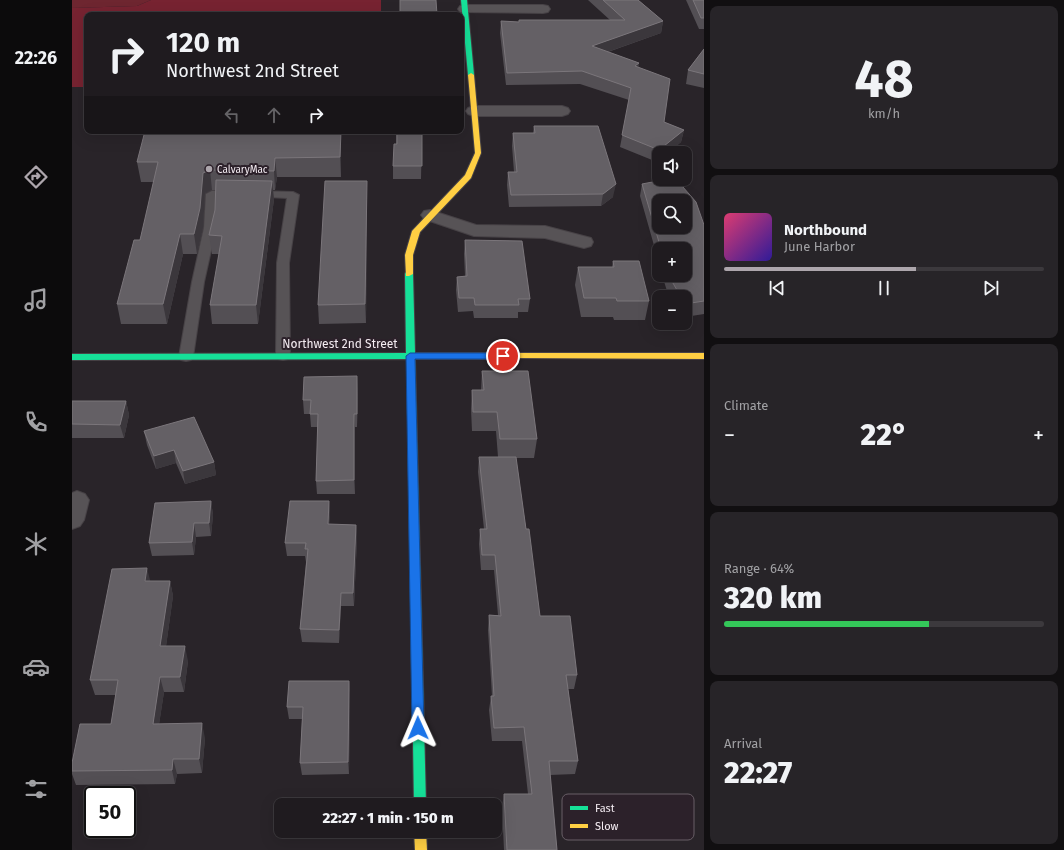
<!DOCTYPE html>
<meta charset="utf-8">
<style>
body{margin:0;font-family:"Fira Sans",sans-serif;background:#272428;color:#f1f3f6;height:100vh;display:flex;flex-direction:column;font-size:15px;white-space:nowrap}
*{box-sizing:border-box;margin:0}
p{font-size:13px;color:#a1a1a4}
.icon{flex:none;width:22px;height:22px;fill:none;stroke:currentColor;stroke-width:2;stroke-linecap:round;stroke-linejoin:round}
.map{position:relative;flex:1;overflow:hidden}
.drawer{display:flex;flex-direction:column;gap:6px;padding:6px;background:#110f11;width:360px}
.drawer>*{flex:none}
.hud{position:absolute;left:12px;top:12px;width:380px;height:122px;border-radius:8px;box-shadow:0 4px 16px #0002,0 0 0 1px #3c393d;background:#1f1b1f;color:#f1f3f6;overflow:hidden}
.controls{position:absolute;left:580px;top:146px;display:grid;gap:8px}
.controls a{display:grid;place-items:center;width:40px;height:40px;border-radius:8px;background:#1f1b1f;box-shadow:0 4px 16px #0002,0 0 0 1px #3c393d;font-size:20px}
.speed{position:absolute;left:12px;top:786px;display:flex;gap:8px;font-size:20px;font-weight:700;text-align:center}
.speed>*{display:grid;place-content:center;width:52px;height:52px;border-radius:50%;background:#1f1b1f;box-shadow:0 4px 16px #0002,0 0 0 1px #3c393d;line-height:1}
.speed .limit{border:2px solid #111;border-radius:6px;background:#fff;color:#111}
.pin{position:absolute;display:grid;place-items:center;width:34px;height:34px;color:#fff;margin:-17px;border:2px solid #fff;border-radius:50%;box-shadow:0 1px 4px #0007}
.me{position:absolute;width:44px;margin:-22px;rotate:359deg;stroke-linejoin:round;filter:drop-shadow(0 0 3px #0008)}
.turn{display:flex;align-items:center;gap:14px;height:84px;padding:0 16px;font-size:18px}
.turn .icon{width:52px;height:52px;stroke-width:2.5}
.turn b{display:block;font-size:28px;line-height:34px}
.lanes{display:flex;align-items:center;height:38px;padding:0 16px;background:#0003;justify-content:center;gap:20px;direction:ltr}
.lanes .off{opacity:.35}
.big{font-size:30px;font-weight:800;line-height:1.1}
.drawer .widget{flex:1;display:flex;flex-direction:column;justify-content:center;gap:6px;min-width:0;padding:0 14px;border-radius:8px;background:#272428}
.drawer .dial{align-items:center;gap:0}
.dial b{font-size:52px;line-height:1}
.song{display:flex;align-items:center;gap:12px}
.cover{width:48px;height:48px;border-radius:6px;background:linear-gradient(135deg,hsl(340 70% 55%),hsl(250 70% 35%))}
.played{height:4px;border-radius:2px;background:linear-gradient(90deg,#ada6ac 60%,#3c393d 60%)}
.keys{display:flex;justify-content:space-around;direction:ltr}
.heat{display:flex;justify-content:space-between;align-items:center;font-size:22px;direction:ltr}
.charge{height:6px;border-radius:3px;background:linear-gradient(90deg,#34c759 64%,#3c393d 0)}
.trip{position:absolute;left:202px;top:798px;width:228px;height:40px;border-radius:8px;background:#1f1b1f;box-shadow:0 4px 16px #0002,0 0 0 1px #3c393d;font-weight:800;line-height:40px;text-align:center}
main{display:flex;flex:1;min-height:0}
.tabs{display:flex;flex-direction:column;width:72px;justify-content:space-around;align-items:center;background:#0c0b0c;color:#a1a1a4}
.tabs .icon{width:28px;height:28px}
.tabs .active{color:#ada6ac}
.tabs b{font-size:18px;color:#f1f3f6}
.map>svg:first-child{display:block}
</style>
<main>
<nav class="tabs">
<b>22:26</b>
<svg class="icon active" aria-label="directions" viewBox="0 0 24 24"><path d="M12 3l9 9-9 9-9-9zM9 14v-3h6M13 9l2 2-2 2"/></svg>
<svg class="icon" aria-label="music" viewBox="0 0 24 24"><path d="M9 18V5l10-2v13"/><circle cx="6" cy="18" r="3"/><circle cx="16" cy="16" r="3"/></svg>
<svg class="icon" aria-label="phone" viewBox="0 0 24 24"><path d="M5 4h4l2 5-3 2q2 4 5 5l2-3 5 2v4C11 20 4 13 5 4z"/></svg>
<svg class="icon" aria-label="climate" viewBox="0 0 24 24"><path d="M12 3v18M4 7l16 10M4 17L20 7"/></svg>
<svg class="icon" aria-label="car" viewBox="0 0 24 24"><path d="M5 17H2v-5l4-1 3-4h7l3 4 3 1v5h-3M9 17h6M6 11h13"/><circle cx="7" cy="17" r="2"/><circle cx="17" cy="17" r="2"/></svg>
<svg class="icon" aria-label="filters" viewBox="0 0 24 24"><path d="M4 7h16M4 17h16"/><circle cx="9" cy="7" r="2"/><circle cx="15" cy="17" r="2"/></svg>
</nav>
<div class="map">
<svg width="632" height="850" viewBox="0 0 632 850">
<rect width="100%" height="100%" fill="#292429"/>
<path fill="#6e2630" d="M 0,0 L 79,0 L 65,6 L 0,8 Z"/>
<path fill="#772331" d="M 79,0 L 309,0 L 309,15 L 15,15 L 15,87 L 0,87 L 0,8 L 65,6 Z"/>
<g fill="none" stroke-linecap="round" stroke-linejoin="round">
<defs>
<g id="lane">
<path d="M 140,191 L 163,191 L 169,194 L 163,197 L 145,197 L 144,228 L 132,282 L 121,357 L 119,360 L 114,361 L 109,360 L 107,357 L 120,282 L 132,228 L 134,194 Z"/>
<path d="M 183,191 L 221,192 L 227,195 L 217,263 L 218,356 L 216,359 L 211,360 L 206,359 L 204,356 L 205,263 L 215,198 L 179,196 L 177,194 L 179,192 Z"/>
</g>
<g id="street">
<path d="M 393,5 L 471,5 L 476,6 L 478,9 L 476,12 L 471,13 L 388,12 L 386,9 L 388,6 Z"/>
<path d="M 402,106 L 490,106 L 496,108 L 498,111 L 496,114 L 490,116 L 402,116 L 396,114 L 394,111 L 396,108 Z"/>
<path d="M 358,210 L 404,225 L 473,226 L 519,238 L 521,242 L 519,246 L 512,248 L 473,238 L 402,236 L 352,219 L 349,215 L 352,211 Z"/>
<path d="M 5,491 L 13,494 L 17,500 L 12,520 L 8,526 L 0,529 L 0,493 Z"/>
</g>
<g id="fast">
<path d="M 389,0 L 395,0 L 402,75 L 399,77 L 396,75 Z"/>
<path d="M 334,272 L 337,272 L 341,274 L 343,353 L 447,353 L 451,356 L 447,359 L 343,359 L 354,805 L 342,805 L 335,359 L 0,360 L 0,354 L 334,353 L 333,274 Z"/>
</g>
<g id="slow">
<path d="M 399,73 L 402,75 L 409,153 L 399,178 L 348,232 L 341,255 L 341,274 L 337,276 L 334,276 L 333,255 L 340,231 L 393,175 L 403,153 L 396,75 Z"/>
<path d="M 447,353 L 632,353 L 632,359 L 444,358 L 443,356 Z"/>
<path d="M 342,831 L 354,831 L 355,850 L 343,850 Z"/>
</g>
</defs>
<use href="#lane" stroke="#474246" stroke-width="2"/>
<use href="#street" stroke="#474246" stroke-width="2"/>
<use href="#fast" stroke="#474246" stroke-width="2"/>
<use href="#slow" stroke="#474246" stroke-width="2"/>
<use href="#lane" fill="#575356" fill-rule="evenodd"/>
<use href="#street" fill="#575356" fill-rule="evenodd"/>
<use href="#fast" fill="#16e098" fill-rule="evenodd"/>
<use href="#slow" fill="#ffcf43" fill-rule="evenodd"/>
</g>
<g fill="#534f54">
<path d="M 516,0 L 566,0 L 591,21 L 589,33 L 536,52 L 567,63 L 566,68 L 592,122 L 612,130 L 609,142 L 596,153 L 587,153 L 585,162 L 548,147 L 557,100 L 508,84 L 434,85 L 428,33 L 429,21 L 447,22 L 447,20 L 538,20 Z"/>
<path d="M 614,0 L 632,0 L 632,29 L 627,29 Z"/>
<path d="M 632,49 L 632,88 L 614,84 L 616,70 Z"/>
<path d="M 462,126 L 541,197 L 529,206 L 437,207 L 435,185 L 436,172 L 442,172 L 440,146 L 441,133 L 461,133 Z"/>
<path d="M 324,131 L 350,131 L 349,179 L 321,179 L 321,166 L 324,144 Z"/>
<path d="M 269,141 L 269,177 L 205,177 L 203,190 L 201,190 L 202,199 L 186,324 L 140,324 L 138,305 L 147,254 L 140,254 L 137,235 L 143,210 L 144,190 L 140,190 L 133,193 L 131,228 L 125,254 L 111,254 L 95,324 L 49,324 L 45,304 L 68,240 L 82,182 L 69,182 L 65,162 Z"/>
<path d="M 570,184 L 632,225 L 632,314 L 613,317 L 613,297 L 598,297 L 595,291 L 590,275 L 613,275 L 613,249 L 587,249 L 587,263 L 568,196 Z"/>
<path d="M 295,199 L 294,323 L 247,324 L 246,305 Z"/>
<path d="M 393,240 L 458,299 L 456,312 L 446,312 L 446,318 L 402,318 L 401,311 L 386,312 L 384,290 L 385,277 L 393,276 L 392,254 Z"/>
<path d="M 541,261 L 577,301 L 573,320 L 542,320 L 541,317 L 509,317 L 503,285 L 506,267 L 540,267 Z"/>
<path d="M 410,371 L 465,439 L 462,458 L 444,458 L 454,529 L 468,616 L 505,675 L 502,689 L 496,689 L 506,761 L 503,774 L 478,775 L 485,850 L 432,850 L 430,807 L 432,794 L 456,794 L 450,741 L 420,741 L 417,710 L 419,696 L 420,696 L 416,630 L 417,615 L 426,615 L 422,570 L 409,570 L 407,544 L 408,529 L 412,529 L 406,472 L 407,457 L 426,457 L 424,431 L 400,431 L 399,409 L 400,390 L 409,390 Z"/>
<path d="M 286,389 L 285,427 L 283,427 L 283,494 L 245,494 L 244,481 L 246,427 L 239,427 L 238,414 L 232,414 L 231,400 Z"/>
<path d="M 0,401 L 54,401 L 57,415 L 52,438 L 0,438 Z"/>
<path d="M 72,431 L 142,462 L 144,475 L 113,484 L 104,463 L 84,469 L 75,445 Z"/>
<path d="M 139,501 L 141,515 L 139,536 L 124,537 L 122,555 L 80,556 L 77,543 Z"/>
<path d="M 257,501 L 258,515 L 257,524 L 284,525 L 285,538 L 282,606 L 269,606 L 267,643 L 230,642 L 228,629 L 234,562 L 233,556 L 215,556 L 213,543 Z"/>
<path d="M 78,581 L 98,581 L 101,596 L 94,646 L 116,661 L 112,692 L 92,692 L 87,724 L 133,738 L 130,773 L 105,774 L 103,784 L 4,785 L 0,774 L 0,763 L 39,724 L 44,695 L 23,695 L 18,680 Z"/>
<path d="M 277,681 L 278,693 L 277,774 L 230,775 L 228,763 L 230,719 L 217,719 L 215,707 Z"/>
</g>
<g fill="#3b373c">
<path d="M 591,21 L 589,33 L 518,58 L 520,46 Z"/>
<path d="M 567,63 L 565,75 L 563,66 Z"/>
<path d="M 612,130 L 609,142 L 596,153 L 587,153 L 587,160 L 585,162 L 587,150 Z"/>
<path d="M 269,131 L 269,177 L 268,157 Z"/>
<path d="M 203,158 L 205,177 L 203,190 L 202,171 Z"/>
<path d="M 138,170 L 140,190 L 133,193 L 131,228 L 125,254 L 122,234 L 131,173 Z"/>
<path d="M 200,181 L 202,199 L 186,324 L 184,305 Z"/>
<path d="M 295,181 L 295,199 L 294,323 L 293,304 Z"/>
<path d="M 544,184 L 541,197 L 529,206 L 531,194 Z"/>
<path d="M 108,234 L 111,254 L 95,324 L 91,304 Z"/>
<path d="M 285,376 L 286,389 L 285,427 Z"/>
<path d="M 54,401 L 57,415 L 52,438 L 48,425 Z"/>
<path d="M 282,414 L 283,427 L 283,494 L 282,480 Z"/>
<path d="M 102,450 L 104,463 L 84,469 L 82,456 Z"/>
<path d="M 142,462 L 144,475 L 113,484 L 111,471 Z"/>
<path d="M 139,501 L 141,515 L 139,536 L 137,523 Z"/>
<path d="M 257,501 L 258,515 L 256,538 L 256,524 Z"/>
<path d="M 122,523 L 124,537 L 122,555 L 120,542 Z"/>
<path d="M 284,525 L 285,538 L 282,606 L 281,593 Z"/>
<path d="M 75,568 L 79,584 L 73,581 Z"/>
<path d="M 98,581 L 101,596 L 92,661 L 88,646 Z"/>
<path d="M 269,593 L 269,606 L 267,643 L 267,630 Z"/>
<path d="M 113,646 L 116,661 L 112,692 L 108,677 Z"/>
<path d="M 88,677 L 92,692 L 85,738 L 81,724 Z"/>
<path d="M 277,681 L 278,693 L 277,774 L 276,762 Z"/>
<path d="M 130,723 L 133,738 L 130,773 L 127,759 Z"/>
<path d="M 101,759 L 105,774 L 103,784 L 100,770 Z"/>
</g>
<g fill="#646065" stroke="#7b767b" fill-rule="evenodd">
<path d="M 328,0 L 364,0 L 365,15 L 328,15 Z"/>
<path d="M 531,0 L 566,0 L 591,21 L 520,46 L 567,63 L 563,66 L 598,79 L 592,122 L 612,130 L 587,150 L 550,135 L 559,88 L 510,71 L 435,73 L 429,21 L 447,22 L 447,20 L 553,20 Z"/>
<path d="M 621,0 L 632,0 L 632,18 L 629,18 Z"/>
<path d="M 632,49 L 632,74 L 616,70 Z"/>
<path d="M 462,126 L 526,126 L 544,184 L 531,194 L 439,195 L 436,172 L 445,172 L 441,133 L 463,133 Z"/>
<path d="M 73,131 L 269,131 L 268,157 L 203,158 L 202,171 L 138,170 L 131,173 L 128,208 L 122,234 L 108,234 L 91,304 L 45,304 L 62,240 L 68,240 L 86,162 L 65,162 Z"/>
<path d="M 325,131 L 350,131 L 350,166 L 321,166 L 322,144 L 325,144 Z"/>
<path d="M 596,179 L 604,179 L 624,202 L 632,225 L 632,301 L 613,304 L 613,297 L 609,297 L 598,278 L 597,275 L 613,275 L 613,249 L 589,249 L 570,184 ZM 587,201 L 613,201 L 613,227 L 587,227 Z"/>
<path d="M 144,180 L 200,181 L 184,305 L 138,305 L 150,236 L 137,235 L 143,210 Z"/>
<path d="M 253,181 L 295,181 L 293,304 L 246,305 Z"/>
<path d="M 393,240 L 450,241 L 458,299 L 446,299 L 447,305 L 403,305 L 402,298 L 387,298 L 385,277 L 395,276 Z"/>
<path d="M 541,261 L 567,261 L 577,301 L 545,301 L 544,298 L 512,298 L 506,267 L 542,267 Z"/>
<path d="M 410,371 L 456,371 L 465,439 L 428,439 L 425,412 L 401,412 L 400,390 L 412,390 Z"/>
<path d="M 285,376 L 285,414 L 282,414 L 282,480 L 244,481 L 246,414 L 238,414 L 239,400 L 231,400 L 232,377 Z"/>
<path d="M 0,401 L 54,401 L 48,425 L 0,424 Z"/>
<path d="M 122,417 L 142,462 L 111,471 L 102,450 L 82,456 L 72,431 Z"/>
<path d="M 407,457 L 444,457 L 454,529 L 457,529 L 468,616 L 498,616 L 505,675 L 494,675 L 506,761 L 477,761 L 485,850 L 435,850 L 432,794 L 460,794 L 452,727 L 422,728 L 419,696 L 422,696 L 417,615 L 429,616 L 423,555 L 410,555 L 408,529 L 415,529 Z"/>
<path d="M 139,501 L 137,523 L 122,523 L 120,542 L 77,543 L 83,503 Z"/>
<path d="M 218,501 L 257,501 L 256,524 L 284,525 L 281,593 L 269,593 L 267,630 L 228,629 L 236,549 L 233,549 L 234,543 L 213,543 Z"/>
<path d="M 75,568 L 73,581 L 98,581 L 88,646 L 113,646 L 108,677 L 88,677 L 81,724 L 130,723 L 127,759 L 101,759 L 100,770 L 0,771 L 0,763 L 8,724 L 39,724 L 46,680 L 18,680 L 40,569 Z"/>
<path d="M 217,681 L 277,681 L 276,762 L 228,763 L 231,707 L 215,707 Z"/>
</g>
<path fill="#1a73e8" stroke="#114b97" d="M 338,353 L 431,353 L 435,356 L 431,359 L 343,359 L 352,728 L 350,731 L 346,733 L 342,731 L 340,728 L 334,356 Z"/>
<circle fill="#ada6ac" stroke="#2c212a" stroke-width="1.5" cx="137" cy="169" r="4"/>
<g text-anchor="middle" stroke-width="4" stroke-linejoin="round" paint-order="stroke">
<g font-size="10" fill="#f4ecf2" stroke="#2c212a" text-anchor="start">
<text x="145" y="173">CalvaryMac</text>
</g>
<g font-size="12" fill="#f4ecf2" stroke="#2c212a">
<text x="268" y="348">Northwest 2nd Street</text>
</g>
</g>
<rect x="490" y="794" width="132" height="46" rx="6" fill="#2c212a" stroke="#685e66" stroke-width="1"/>
<rect x="498" y="806" width="18" height="4" fill="#16e098"/>
<rect x="498" y="824" width="18" height="4" fill="#ffcf43"/>
<g font-size="11" fill="#f4ecf2">
<text x="523" y="812">Fast</text>
<text x="523" y="830">Slow</text>
</g>
</svg>
<div class="controls">
<a><svg class="icon" aria-label="sound" viewBox="0 0 24 24"><path d="M4 9h4l5-4v14l-5-4H4zM17 9q2 3 0 6"/></svg></a>
<a><svg class="icon" aria-label="search" viewBox="0 0 24 24"><circle cx="10" cy="10" r="6"/><path d="M15 15l6 6"/></svg></a>
<a>+</a>
<a>−</a>
</div>
<div class="speed"><div class="limit">50</div></div>
<div class="pin" style="left:431px;top:356px;background:#d93025"><svg class="icon" aria-label="arrive" viewBox="0 0 24 24"><path d="M6 21V4h12l-3 4 3 4H6"/></svg></div>
<svg class="me" style="left:346px;top:728px" viewBox="-20 -20 40 40"><path d="M0-17L14 15 0 8-14 15z" fill="#1a73e8" stroke="#fff" stroke-width="4"/></svg>
<div class="trip">22:27 · 1 min · 150 m</div>
<div class="hud">
<div class="turn"><svg class="icon" aria-label="right" viewBox="0 0 24 24"><path d="M7 20v-9h11M14 6l5 5-5 5"/></svg><div><b>120 m</b>Northwest 2nd Street</div></div>
<div class="lanes"><svg class="icon off" aria-label="left" viewBox="0 0 24 24"><path d="M17 20v-9H6M10 6l-5 5 5 5"/></svg><svg class="icon off" aria-label="ahead" viewBox="0 0 24 24"><path d="M12 20V5M6 11l6-6 6 6"/></svg><svg class="icon" aria-label="right" viewBox="0 0 24 24"><path d="M7 20v-9h11M14 6l5 5-5 5"/></svg></div>
</div>
</div>
<section class="drawer">
<div class="widget dial"><b>48</b><p>km/h</p></div>
<div class="widget">
<div class="song"><i class="cover"></i><div><b>Northbound</b><p>June Harbor</p></div></div>
<div class="played"></div>
<div class="keys"><svg class="icon" aria-label="previous" viewBox="0 0 24 24"><path d="M18 5L8 12l10 7zM5 5v14"/></svg><svg class="icon" aria-label="pause" viewBox="0 0 24 24"><path d="M8 5v14M16 5v14"/></svg><svg class="icon" aria-label="next" viewBox="0 0 24 24"><path d="M6 5l10 7-10 7zM19 5v14"/></svg></div>
</div>
<div class="widget"><p>Climate</p>
<div class="heat"><a>−</a><b class="big">22°</b><a>+</a></div>
</div>
<div class="widget"><p>Range · 64%</p><b class="big">320 km</b><div class="charge"></div></div>
<div class="widget"><p>Arrival</p><b class="big">22:27</b></div>
</section>
</main>
